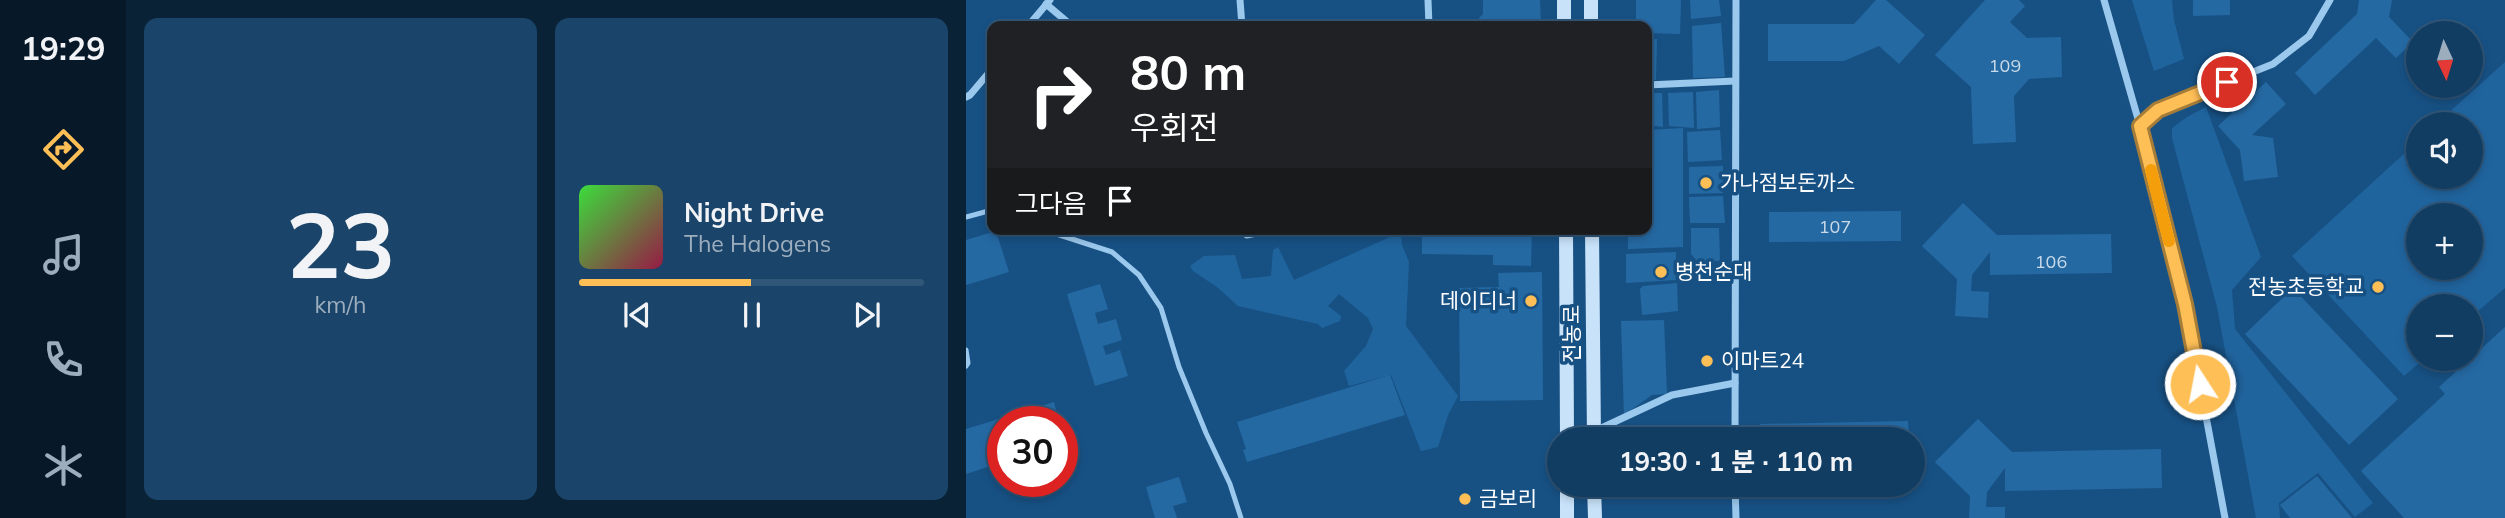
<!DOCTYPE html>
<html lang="ko">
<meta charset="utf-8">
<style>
body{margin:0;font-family:Mulish,"Noto Sans KR",sans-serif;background:#1a4469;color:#f1f3f6;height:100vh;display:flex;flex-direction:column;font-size:26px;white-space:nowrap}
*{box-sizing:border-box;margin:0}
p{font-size:23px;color:#9caebe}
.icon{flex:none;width:38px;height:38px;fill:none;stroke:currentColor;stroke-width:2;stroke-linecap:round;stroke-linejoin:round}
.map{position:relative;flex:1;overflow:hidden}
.drawer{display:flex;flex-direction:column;gap:18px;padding:18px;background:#092236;width:840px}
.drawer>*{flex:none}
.guide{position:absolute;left:21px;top:21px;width:665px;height:214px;border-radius:14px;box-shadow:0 4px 10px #0003,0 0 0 2px #305678;background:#202124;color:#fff;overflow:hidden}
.needle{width:46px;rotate:176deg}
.controls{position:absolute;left:1440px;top:21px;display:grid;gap:14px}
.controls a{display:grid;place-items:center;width:77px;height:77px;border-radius:50%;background:#113d63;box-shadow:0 4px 10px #0003,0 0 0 2px #305678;font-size:35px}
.speed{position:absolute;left:21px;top:406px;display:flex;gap:14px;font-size:35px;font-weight:700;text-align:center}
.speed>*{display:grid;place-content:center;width:91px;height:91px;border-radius:50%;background:#113d63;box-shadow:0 4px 10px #0003,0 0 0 2px #305678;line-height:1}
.speed .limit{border:10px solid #d22;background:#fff;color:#111}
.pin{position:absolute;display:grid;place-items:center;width:60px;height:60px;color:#fff;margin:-30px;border:4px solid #fff;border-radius:50%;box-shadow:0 2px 7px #0007}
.me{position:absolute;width:77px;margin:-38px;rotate:349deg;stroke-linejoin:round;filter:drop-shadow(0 0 5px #0008)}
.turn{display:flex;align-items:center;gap:24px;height:147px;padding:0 28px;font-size:32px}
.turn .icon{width:91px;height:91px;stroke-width:2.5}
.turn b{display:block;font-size:49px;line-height:60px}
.then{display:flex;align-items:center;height:66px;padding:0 28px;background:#0003;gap:14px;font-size:26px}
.drawer .widget{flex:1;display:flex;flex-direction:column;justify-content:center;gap:10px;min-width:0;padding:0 24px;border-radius:14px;background:#1a4469}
.drawer .dial{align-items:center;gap:0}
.dial b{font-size:91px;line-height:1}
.song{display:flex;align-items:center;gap:21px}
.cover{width:84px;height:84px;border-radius:10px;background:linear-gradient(135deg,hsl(120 70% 55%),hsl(340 70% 35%))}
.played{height:7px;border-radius:4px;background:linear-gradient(90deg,#ffbf57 50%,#305678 50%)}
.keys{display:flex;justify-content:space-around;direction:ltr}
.drawer .tiles{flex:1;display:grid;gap:18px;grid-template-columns:repeat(2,1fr)}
.trip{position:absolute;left:581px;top:427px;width:378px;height:70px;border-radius:35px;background:#113d63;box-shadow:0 4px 10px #0003,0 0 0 2px #305678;font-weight:700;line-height:70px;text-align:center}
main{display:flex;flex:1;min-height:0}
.tabs{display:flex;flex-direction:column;width:126px;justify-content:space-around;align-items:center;background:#071828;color:#9caebe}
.tabs .icon{width:49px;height:49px}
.tabs .on{color:#ffbf57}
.tabs b{font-size:32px;color:#f1f3f6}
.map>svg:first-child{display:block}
</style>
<main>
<nav class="tabs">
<b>19:29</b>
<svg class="icon on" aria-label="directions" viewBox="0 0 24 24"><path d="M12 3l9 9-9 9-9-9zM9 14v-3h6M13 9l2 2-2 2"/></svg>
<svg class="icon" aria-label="music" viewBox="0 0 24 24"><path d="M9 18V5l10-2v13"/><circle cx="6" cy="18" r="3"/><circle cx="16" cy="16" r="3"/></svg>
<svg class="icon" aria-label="phone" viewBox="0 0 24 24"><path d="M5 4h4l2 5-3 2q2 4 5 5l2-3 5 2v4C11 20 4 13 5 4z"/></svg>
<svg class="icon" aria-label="climate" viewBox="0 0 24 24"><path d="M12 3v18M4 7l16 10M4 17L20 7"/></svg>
</nav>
<section class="drawer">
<div class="tiles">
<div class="widget dial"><b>23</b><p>km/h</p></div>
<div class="widget">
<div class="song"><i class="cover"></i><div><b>Night Drive</b><p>The Halogens</p></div></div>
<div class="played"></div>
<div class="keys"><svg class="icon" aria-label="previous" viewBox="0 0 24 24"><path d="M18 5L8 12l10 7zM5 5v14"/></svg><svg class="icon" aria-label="pause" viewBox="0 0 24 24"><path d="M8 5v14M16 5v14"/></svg><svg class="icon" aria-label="next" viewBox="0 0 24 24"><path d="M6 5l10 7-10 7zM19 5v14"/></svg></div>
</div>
</div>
</section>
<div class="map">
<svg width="1539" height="518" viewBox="0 0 1539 518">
<rect width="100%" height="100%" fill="#175184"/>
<g fill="#20649e" fill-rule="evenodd">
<path d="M 1166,0 L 1206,0 L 1208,20 L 1218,59 L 1188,71 Z"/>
<path d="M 1539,62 L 1539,288 L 1505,317 L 1505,306 L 1452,306 L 1452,359 L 1458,359 L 1438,376 L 1326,256 L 1452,141 L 1452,177 L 1505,177 L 1505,124 L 1470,124 ZM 1452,215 L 1505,215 L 1505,268 L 1452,268 Z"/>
<path d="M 1240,107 L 1295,257 L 1266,290 L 1269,329 L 1407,503 L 1389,517 L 1352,473 L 1313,503 L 1314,518 L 1290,518 L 1251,307 L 1206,138 L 1206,128 L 1221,117 Z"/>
<path d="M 435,232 L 436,245 L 443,262 L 440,326 L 492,396 L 482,415 L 472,447 L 455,451 L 425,375 L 383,386 L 378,371 L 400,346 L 407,329 L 402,318 L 373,294 L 362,306 L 375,316 L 374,321 L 356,328 L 352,324 L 272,306 L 251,287 L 227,271 L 224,266 L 238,256 L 269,255 L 276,279 L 305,276 L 307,250 L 312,247 L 328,280 Z"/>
</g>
<g fill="#2569a3">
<path d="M 517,0 L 574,0 L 575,26 L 513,26 L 513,18 L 517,14 Z"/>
<path d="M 670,0 L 715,0 L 714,34 L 681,33 L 681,26 L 670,26 Z"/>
<path d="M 724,0 L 753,0 L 755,16 L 725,19 Z"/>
<path d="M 910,0 L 920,0 L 959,35 L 933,64 L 913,46 L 878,61 L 802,61 L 802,24 L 888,24 Z"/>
<path d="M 1019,0 L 1053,0 L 1059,6 L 1044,22 L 1061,38 L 1095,37 L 1096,77 L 1063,79 L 1048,96 L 1050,142 L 1007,144 L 1005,87 L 969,55 Z"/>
<path d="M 1227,0 L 1264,0 L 1264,15 L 1227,16 Z"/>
<path d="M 1393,0 L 1426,0 L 1423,17 L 1447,42 L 1430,58 L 1410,38 L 1349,95 L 1329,73 L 1391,14 Z"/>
<path d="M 510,19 L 511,26 L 473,26 L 474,20 Z"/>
<path d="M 755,23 L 759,77 L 727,78 L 726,26 Z"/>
<path d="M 691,39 L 690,80 L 681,81 L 681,40 Z"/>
<path d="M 1300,82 L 1320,104 L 1286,135 L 1307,138 L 1312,177 L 1278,181 L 1274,150 L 1252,126 Z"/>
<path d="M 753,90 L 754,127 L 731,129 L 730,92 Z"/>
<path d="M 727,92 L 728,128 L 703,126 L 702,93 Z"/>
<path d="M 681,93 L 696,93 L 697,127 L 681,125 Z"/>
<path d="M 717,128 L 717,247 L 662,249 L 662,229 L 681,229 L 681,130 Z"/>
<path d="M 754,130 L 756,160 L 722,162 L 721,132 Z"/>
<path d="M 757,166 L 757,193 L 723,194 L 723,167 Z"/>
<path d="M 757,196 L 759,223 L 724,223 L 723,197 Z"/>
<path d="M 997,203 L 1031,235 L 1145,234 L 1146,273 L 1024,275 L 1024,252 L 1006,275 L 1005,291 L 1023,292 L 1022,318 L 989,316 L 991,279 L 956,246 Z"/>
<path d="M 935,211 L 935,241 L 803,242 L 803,212 Z"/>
<path d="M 725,228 L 753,228 L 754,261 L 731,261 L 725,254 Z"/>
<path d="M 449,229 L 566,229 L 565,266 L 527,265 L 527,255 L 456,254 L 456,235 L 449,235 Z"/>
<path d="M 30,231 L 43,272 L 0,285 L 0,240 Z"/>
<path d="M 710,252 L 710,280 L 660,283 L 660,254 Z"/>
<path d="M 576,272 L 577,400 L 494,401 L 493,288 L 533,287 L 532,273 Z"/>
<path d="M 711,283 L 712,311 L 676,315 L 674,289 L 677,286 Z"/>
<path d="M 134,284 L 142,309 L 129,313 L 132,324 L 150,319 L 156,340 L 137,346 L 140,355 L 154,350 L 162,376 L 129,386 L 101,294 Z"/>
<path d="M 1327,288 L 1432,399 L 1383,445 L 1279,334 Z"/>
<path d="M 698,320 L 701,394 L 686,395 L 658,415 L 655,321 Z"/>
<path d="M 1539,327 L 1539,518 L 1438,518 L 1395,471 L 1479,394 L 1473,387 Z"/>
<path d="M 424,375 L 439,415 L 281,462 L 277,450 L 280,449 L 271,422 Z"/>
<path d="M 88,402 L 93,422 L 37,422 L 37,462 L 0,474 L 0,429 Z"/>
<path d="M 1012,419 L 1046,452 L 1195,449 L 1196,488 L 1039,491 L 1039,468 L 1021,492 L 1020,507 L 1039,507 L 1039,518 L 1003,518 L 1004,496 L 969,462 Z"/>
<path d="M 942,421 L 943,439 L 794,439 L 794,424 Z"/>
<path d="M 1351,476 L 1386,518 L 1324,518 L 1314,505 Z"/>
<path d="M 213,477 L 221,502 L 207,506 L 211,518 L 189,518 L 180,487 Z"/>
</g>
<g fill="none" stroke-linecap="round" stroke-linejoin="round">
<g stroke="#9bc8ed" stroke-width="5">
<path d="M 0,217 L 26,210"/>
<path d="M 75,229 L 146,252 L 173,275 L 195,308 L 213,367 L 240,433 L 264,484 L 275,518"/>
<path d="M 0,350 L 2,363 L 0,366"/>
</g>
<g stroke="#9bc8ed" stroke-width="7">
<path d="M 274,0 L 276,26"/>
<path d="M 462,0 L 463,26"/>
<path d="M 1138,0 L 1174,126 L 1219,304 L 1259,518"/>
<path d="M 80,4 L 106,26"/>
<path d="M 62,26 L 84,0"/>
<path d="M 681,85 L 769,81"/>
<path d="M 0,97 L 4,95 L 26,69"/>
<path d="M 1174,126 L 1192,110 L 1307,64 L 1343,36 L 1364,0"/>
<path d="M 281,229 L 281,235 L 309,229"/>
<path d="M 629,431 L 706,395 L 769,383"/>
<path d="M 769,439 L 770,0"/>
<path d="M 769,485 L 770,518"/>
</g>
<g stroke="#c8e2f9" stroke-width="14">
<path d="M 598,0 L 598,26"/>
<path d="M 625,0 L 625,26"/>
<path d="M 600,229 L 601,439"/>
<path d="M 626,229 L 628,439"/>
<path d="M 601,485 L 601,518"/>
<path d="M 628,485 L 629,518"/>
</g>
</g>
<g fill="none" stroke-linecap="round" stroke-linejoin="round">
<defs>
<path id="route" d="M 1234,384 L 1219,304 L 1174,126 L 1192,110 L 1261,82"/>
</defs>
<use href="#route" stroke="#a67c39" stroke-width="18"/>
<use href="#route" stroke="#ffbf57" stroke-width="12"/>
<path stroke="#f59e0b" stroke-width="12" d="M 1185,170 L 1203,241"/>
</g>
<g fill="#ffbf57" stroke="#175184" stroke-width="2.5">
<circle cx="740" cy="183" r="7"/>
<circle cx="695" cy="272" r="7"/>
<circle cx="1412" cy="287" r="7"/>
<circle cx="565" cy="301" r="7"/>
<circle cx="741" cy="361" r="7"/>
<circle cx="499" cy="499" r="7"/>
</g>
<g text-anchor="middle" stroke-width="7" stroke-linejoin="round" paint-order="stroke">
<g font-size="18" fill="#c8dae8">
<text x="1039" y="72">109</text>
<text x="869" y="233">107</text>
<text x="1085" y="268">106</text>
</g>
<g font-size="21" fill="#fff" stroke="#175184" text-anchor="start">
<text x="754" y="190">가나점보돈까스</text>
<text x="709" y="279">병천순대</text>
<text x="1398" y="294" text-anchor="end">전농초등학교</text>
<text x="551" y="308" text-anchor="end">데이디너</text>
<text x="755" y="368">이마트24</text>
<text x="513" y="506">금보리</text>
</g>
<g font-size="21" fill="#fff" stroke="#175184">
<text transform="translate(606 334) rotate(-90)" y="7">전농로</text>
</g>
</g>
</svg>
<div class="controls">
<a><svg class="needle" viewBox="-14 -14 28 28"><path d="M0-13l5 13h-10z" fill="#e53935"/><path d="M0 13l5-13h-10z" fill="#9caebe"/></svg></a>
<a><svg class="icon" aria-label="sound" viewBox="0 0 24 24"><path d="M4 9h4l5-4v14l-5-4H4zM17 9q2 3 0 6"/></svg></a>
<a>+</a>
<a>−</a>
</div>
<div class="speed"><div class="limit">30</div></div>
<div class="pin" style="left:1261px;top:82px;background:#d93025"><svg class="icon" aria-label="arrive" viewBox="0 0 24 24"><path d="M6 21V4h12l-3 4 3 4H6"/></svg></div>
<svg class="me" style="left:1234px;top:384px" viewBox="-20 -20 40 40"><circle r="17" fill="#ffbf57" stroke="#fff" stroke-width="3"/><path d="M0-11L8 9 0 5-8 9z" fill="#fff"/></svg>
<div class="trip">19:30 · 1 분 · 110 m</div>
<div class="guide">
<div class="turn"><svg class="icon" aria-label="right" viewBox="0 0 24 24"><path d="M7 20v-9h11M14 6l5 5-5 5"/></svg><div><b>80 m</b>우회전</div></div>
<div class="then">그다음<svg class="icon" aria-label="arrive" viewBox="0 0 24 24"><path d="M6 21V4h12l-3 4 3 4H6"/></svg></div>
</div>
</div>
</main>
